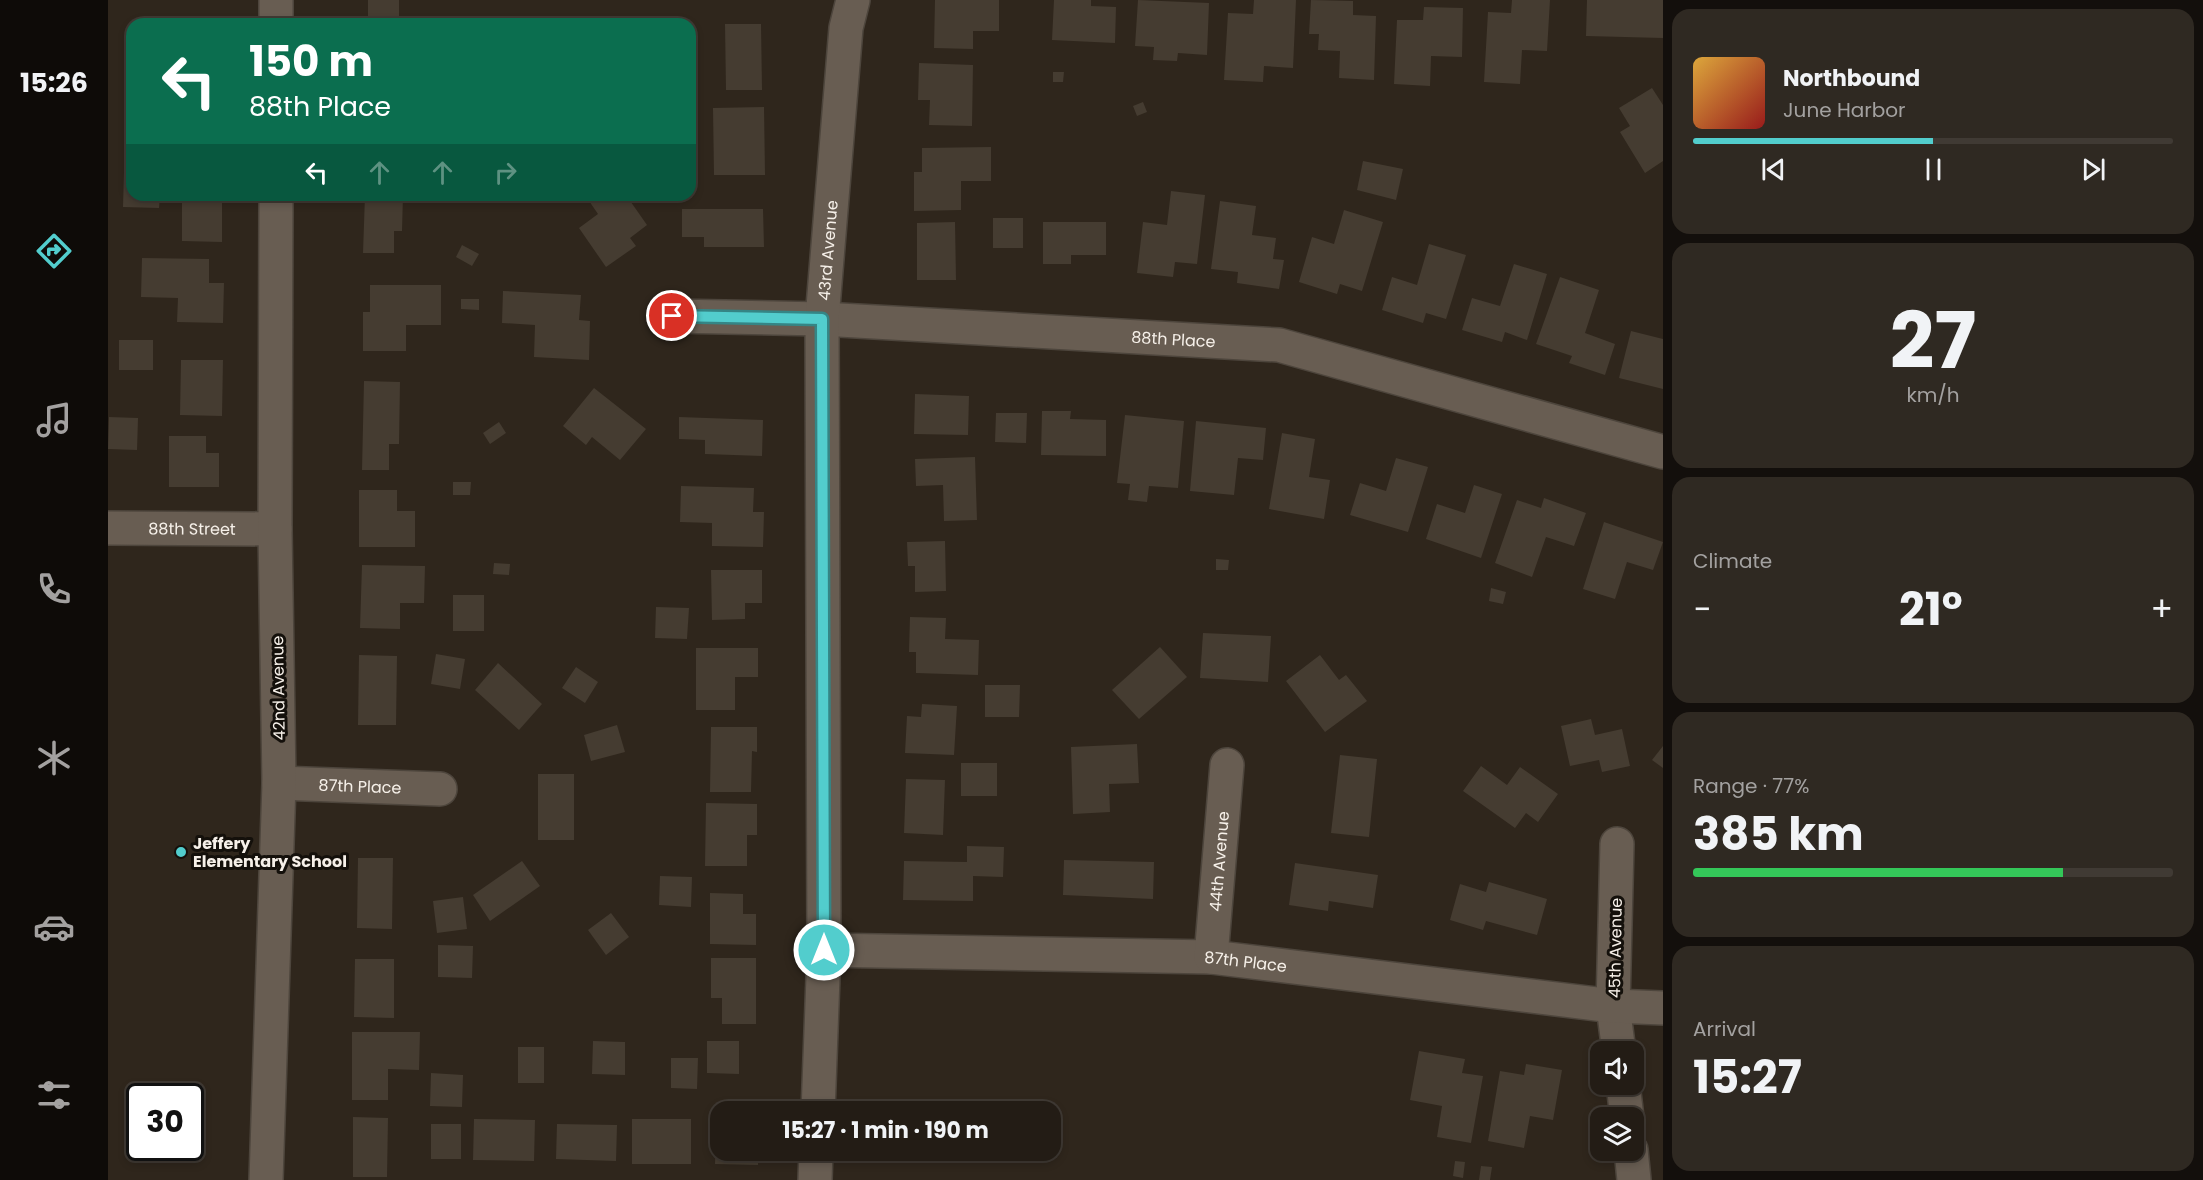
<!DOCTYPE html>
<meta charset="utf-8">
<style>
body{margin:0;font-family:Poppins,sans-serif;background:#2f2922;color:#f1f3f6;height:100vh;display:flex;flex-direction:column;font-size:22px;white-space:nowrap}
*{box-sizing:border-box;margin:0}
p{font-size:20px;color:#a3a1a0}
.icon{flex:none;width:33px;height:33px;fill:none;stroke:currentColor;stroke-width:2;stroke-linecap:round;stroke-linejoin:round}
.map{position:relative;flex:1;overflow:hidden}
.side{display:flex;flex-direction:column;gap:9px;padding:9px;background:#130f0c;width:540px}
.side>*{flex:none}
.guide{position:absolute;left:18px;top:18px;width:570px;height:183px;border-radius:18px;box-shadow:0 3px 9px #0003,0 0 0 2px #403a34;background:#0b6e4f;color:#fff;overflow:hidden}
.fabs{position:absolute;left:1482px;top:1041px;display:grid;gap:12px}
.fabs a{display:grid;place-items:center;width:54px;height:54px;border-radius:12px;background:#231c15;box-shadow:0 3px 9px #0003,0 0 0 2px #403a34;font-size:30px}
.speed{position:absolute;left:18px;top:1083px;display:flex;gap:12px;font-size:30px;font-weight:700;text-align:center}
.speed>*{display:grid;place-content:center;width:78px;height:78px;border-radius:50%;background:#231c15;box-shadow:0 3px 9px #0003,0 0 0 2px #403a34;line-height:1}
.speed .limit{border:3px solid #111;border-radius:9px;background:#fff;color:#111}
.pin{position:absolute;display:grid;place-items:center;width:51px;height:51px;color:#fff;margin:-26px;border:3px solid #fff;border-radius:50%;box-shadow:0 2px 6px #0007}
.me{position:absolute;width:66px;margin:-33px;rotate:0deg;stroke-linejoin:round;filter:drop-shadow(0 0 4px #0008)}
.turn{display:flex;align-items:center;gap:21px;height:126px;padding:0 24px;font-size:27px}
.turn .icon{width:78px;height:78px;stroke-width:2.5}
.turn b{display:block;font-size:42px;line-height:51px}
.lanes{display:flex;align-items:center;height:57px;padding:0 24px;background:#0003;justify-content:center;gap:30px;direction:ltr}
.lanes .off{opacity:.35}
.big{font-size:45px;font-weight:700;line-height:1.1}
.side .card{flex:1;display:flex;flex-direction:column;justify-content:center;gap:9px;min-width:0;padding:0 21px;border-radius:18px;background:#2f2922}
.side .dial{align-items:center;gap:0}
.dial b{font-size:78px;line-height:1}
.song{display:flex;align-items:center;gap:18px}
.cover{width:72px;height:72px;border-radius:9px;background:linear-gradient(135deg,hsl(40 70% 55%),hsl(0 70% 35%))}
.played{height:6px;border-radius:3px;background:linear-gradient(90deg,#52cdcd 50%,#403a34 50%)}
.keys{display:flex;justify-content:space-around;direction:ltr}
.heat{display:flex;justify-content:space-between;align-items:center;font-size:33px;direction:ltr}
.charge{height:9px;border-radius:4px;background:linear-gradient(90deg,#34c759 77%,#403a34 0)}
.trip{position:absolute;left:602px;top:1101px;width:351px;height:60px;border-radius:18px;background:#231c15;box-shadow:0 3px 9px #0003,0 0 0 2px #403a34;font-weight:700;line-height:60px;text-align:center}
main{display:flex;flex:1;min-height:0}
.tabs{display:flex;flex-direction:column;width:108px;justify-content:space-around;align-items:center;background:#0e0b08;color:#a3a1a0}
.tabs .icon{width:42px;height:42px}
.tabs .on{color:#52cdcd}
.tabs b{font-size:27px;color:#f1f3f6}
.map>svg:first-child{display:block}
</style>
<main>
<nav class="tabs">
<b>15:26</b>
<svg class="icon on" aria-label="directions" viewBox="0 0 24 24"><path d="M12 3l9 9-9 9-9-9zM9 14v-3h6M13 9l2 2-2 2"/></svg>
<svg class="icon" aria-label="music" viewBox="0 0 24 24"><path d="M9 18V5l10-2v13"/><circle cx="6" cy="18" r="3"/><circle cx="16" cy="16" r="3"/></svg>
<svg class="icon" aria-label="phone" viewBox="0 0 24 24"><path d="M5 4h4l2 5-3 2q2 4 5 5l2-3 5 2v4C11 20 4 13 5 4z"/></svg>
<svg class="icon" aria-label="climate" viewBox="0 0 24 24"><path d="M12 3v18M4 7l16 10M4 17L20 7"/></svg>
<svg class="icon" aria-label="car" viewBox="0 0 24 24"><path d="M5 17H2v-5l4-1 3-4h7l3 4 3 1v5h-3M9 17h6M6 11h13"/><circle cx="7" cy="17" r="2"/><circle cx="17" cy="17" r="2"/></svg>
<svg class="icon" aria-label="filters" viewBox="0 0 24 24"><path d="M4 7h16M4 17h16"/><circle cx="9" cy="7" r="2"/><circle cx="15" cy="17" r="2"/></svg>
</nav>
<div class="map">
<svg width="1555" height="1180" viewBox="0 0 1555 1180">
<rect width="100%" height="100%" fill="#2f261c"/>
<g fill="#453c31">
<rect x="260" y="0" width="31" height="24"/>
<path d="M 827,0 L 891,0 L 891,31 L 865,31 L 865,49 L 826,48 Z"/>
<path d="M 946,0 L 983,0 L 983,6 L 1008,7 L 1007,43 L 944,40 Z"/>
<path d="M 1030,0 L 1101,3 L 1099,55 L 1070,53 L 1069,61 L 1045,60 L 1046,47 L 1027,46 Z"/>
<path d="M 1146,0 L 1188,0 L 1185,68 L 1156,66 L 1155,82 L 1116,80 L 1120,13 L 1145,14 Z"/>
<path d="M 1203,0 L 1245,1 L 1245,15 L 1268,16 L 1266,80 L 1231,78 L 1232,51 L 1210,50 L 1211,34 L 1201,34 Z"/>
<path d="M 1404,0 L 1442,0 L 1439,51 L 1414,50 L 1412,84 L 1376,82 L 1380,12 L 1403,13 Z"/>
<path d="M 1479,0 L 1555,0 L 1555,38 L 1478,36 Z"/>
<path d="M 1316,7 L 1355,8 L 1354,57 L 1323,56 L 1322,86 L 1286,84 L 1289,20 L 1315,20 Z"/>
<rect x="45" y="16" width="67" height="8"/>
<path d="M 617,24 L 653,24 L 654,90 L 618,90 Z"/>
<path d="M 811,63 L 865,65 L 864,126 L 821,125 L 822,100 L 810,100 Z"/>
<path d="M 945,72 L 956,72 L 955,82 L 945,82 Z"/>
<path d="M 1544,88 L 1555,105 L 1555,161 L 1537,173 L 1512,132 L 1522,126 L 1511,108 Z"/>
<path d="M 1035,102 L 1039,112 L 1029,116 L 1025,106 Z"/>
<path d="M 656,107 L 657,175 L 606,175 L 605,108 Z"/>
<path d="M 883,147 L 883,181 L 853,181 L 853,210 L 806,211 L 806,172 L 814,172 L 814,148 Z"/>
<path d="M 1255,161 L 1295,169 L 1288,200 L 1249,190 Z"/>
<path d="M 16,172 L 24,172 L 24,195 L 52,195 L 51,208 L 15,207 Z"/>
<path d="M 1063,191 L 1097,195 L 1089,264 L 1067,262 L 1065,277 L 1029,273 L 1035,222 L 1059,225 Z"/>
<path d="M 74,195 L 114,195 L 114,242 L 74,241 Z"/>
<path d="M 257,195 L 295,195 L 294,231 L 286,231 L 286,253 L 255,253 Z"/>
<path d="M 477,195 L 518,195 L 539,225 L 522,238 L 528,246 L 498,267 L 471,228 L 490,214 Z"/>
<path d="M 1112,201 L 1148,206 L 1144,235 L 1168,238 L 1165,259 L 1176,260 L 1171,289 L 1129,283 L 1130,272 L 1103,269 Z"/>
<path d="M 574,209 L 655,209 L 656,247 L 596,247 L 596,237 L 574,237 Z"/>
<path d="M 1236,210 L 1275,222 L 1254,291 L 1232,284 L 1229,294 L 1191,282 L 1204,237 L 1226,244 Z"/>
<rect x="885" y="218" width="30" height="30"/>
<path d="M 847,222 L 848,280 L 809,280 L 809,223 Z"/>
<path d="M 935,222 L 998,222 L 998,255 L 963,255 L 963,264 L 935,264 Z"/>
<path d="M 1321,244 L 1358,255 L 1338,319 L 1318,313 L 1315,323 L 1274,310 L 1284,277 L 1309,285 Z"/>
<path d="M 354,245 L 371,254 L 364,266 L 348,257 Z"/>
<path d="M 34,258 L 101,259 L 101,283 L 116,283 L 115,323 L 69,322 L 70,298 L 33,297 Z"/>
<path d="M 1406,264 L 1439,274 L 1419,340 L 1397,332 L 1394,342 L 1354,330 L 1364,298 L 1392,306 Z"/>
<path d="M 1452,277 L 1491,290 L 1477,333 L 1507,344 L 1497,375 L 1461,363 L 1464,356 L 1428,344 Z"/>
<path d="M 262,285 L 333,285 L 333,325 L 298,325 L 298,351 L 255,351 L 255,312 L 262,312 Z"/>
<path d="M 395,291 L 473,295 L 471,320 L 482,321 L 481,360 L 426,357 L 427,325 L 394,323 Z"/>
<path d="M 353,299 L 371,299 L 371,310 L 353,309 Z"/>
<path d="M 1523,331 L 1555,339 L 1555,389 L 1511,378 Z"/>
<rect x="11" y="340" width="34" height="30"/>
<path d="M 73,360 L 115,360 L 114,416 L 72,415 Z"/>
<path d="M 256,381 L 292,382 L 291,444 L 281,444 L 281,470 L 254,470 Z"/>
<path d="M 486,388 L 538,429 L 512,460 L 484,437 L 478,445 L 455,426 Z"/>
<path d="M 807,394 L 861,396 L 860,435 L 806,434 Z"/>
<path d="M 934,411 L 963,411 L 962,419 L 998,420 L 998,456 L 933,455 Z"/>
<path d="M 888,413 L 919,413 L 918,443 L 887,442 Z"/>
<path d="M 1017,415 L 1076,421 L 1070,488 L 1041,486 L 1039,502 L 1020,500 L 1022,484 L 1009,483 Z"/>
<path d="M 1,417 L 30,418 L 29,450 L 0,449 Z"/>
<path d="M 571,417 L 655,420 L 654,456 L 597,454 L 597,440 L 571,439 Z"/>
<path d="M 1088,421 L 1158,428 L 1155,460 L 1130,458 L 1126,495 L 1082,491 Z"/>
<path d="M 391,422 L 398,433 L 382,444 L 375,433 Z"/>
<path d="M 1174,433 L 1207,439 L 1201,477 L 1222,480 L 1216,519 L 1161,509 Z"/>
<path d="M 61,436 L 98,436 L 98,453 L 111,453 L 111,487 L 61,487 Z"/>
<path d="M 867,457 L 869,520 L 836,521 L 835,485 L 808,486 L 807,459 Z"/>
<path d="M 1288,458 L 1320,467 L 1300,532 L 1242,515 L 1252,483 L 1278,491 Z"/>
<path d="M 345,482 L 363,482 L 362,495 L 345,495 Z"/>
<path d="M 1366,485 L 1394,494 L 1373,558 L 1318,539 L 1329,504 L 1357,513 Z"/>
<path d="M 573,486 L 646,488 L 645,512 L 656,512 L 655,547 L 604,546 L 604,523 L 572,522 Z"/>
<path d="M 251,490 L 289,490 L 289,511 L 307,511 L 307,547 L 251,547 Z"/>
<path d="M 1436,498 L 1478,513 L 1466,546 L 1438,537 L 1424,577 L 1387,563 L 1409,500 L 1433,508 Z"/>
<path d="M 1496,522 L 1555,542 L 1545,570 L 1519,562 L 1507,599 L 1475,589 Z"/>
<path d="M 837,541 L 838,591 L 807,592 L 807,566 L 800,566 L 799,542 Z"/>
<path d="M 1108,559 L 1121,560 L 1120,570 L 1108,570 Z"/>
<path d="M 386,563 L 402,564 L 401,575 L 385,574 Z"/>
<path d="M 254,565 L 317,566 L 316,603 L 292,603 L 292,629 L 252,628 Z"/>
<path d="M 603,570 L 654,570 L 654,603 L 637,603 L 637,619 L 604,620 Z"/>
<path d="M 1383,588 L 1398,592 L 1395,604 L 1381,601 Z"/>
<rect x="345" y="595" width="31" height="36"/>
<path d="M 548,607 L 581,608 L 579,639 L 547,638 Z"/>
<path d="M 802,617 L 838,618 L 837,639 L 871,640 L 870,675 L 808,673 L 808,652 L 801,652 Z"/>
<path d="M 1095,633 L 1163,636 L 1160,682 L 1092,678 Z"/>
<path d="M 1052,647 L 1079,677 L 1031,719 L 1004,690 Z"/>
<path d="M 588,648 L 650,648 L 650,677 L 627,677 L 627,710 L 588,710 Z"/>
<path d="M 328,654 L 357,659 L 352,689 L 323,684 Z"/>
<path d="M 251,655 L 289,656 L 288,725 L 250,725 Z"/>
<path d="M 1212,655 L 1231,680 L 1238,675 L 1259,701 L 1217,732 L 1178,681 Z"/>
<path d="M 390,663 L 434,704 L 411,730 L 367,690 Z"/>
<path d="M 468,667 L 490,682 L 477,703 L 454,688 Z"/>
<path d="M 877,685 L 912,685 L 911,717 L 877,717 Z"/>
<path d="M 814,704 L 849,706 L 846,755 L 797,753 L 799,716 L 813,717 Z"/>
<path d="M 1483,719 L 1487,735 L 1514,729 L 1522,766 L 1494,772 L 1491,760 L 1462,766 L 1453,726 Z"/>
<path d="M 509,725 L 517,752 L 483,761 L 476,735 Z"/>
<path d="M 603,727 L 649,727 L 649,752 L 644,751 L 643,792 L 602,792 Z"/>
<path d="M 1029,744 L 1031,783 L 1001,784 L 1002,812 L 965,814 L 963,747 Z"/>
<path d="M 1555,746 L 1555,768 L 1544,760 Z"/>
<path d="M 1232,755 L 1269,759 L 1261,837 L 1223,833 Z"/>
<rect x="853" y="763" width="36" height="33"/>
<path d="M 1373,766 L 1399,785 L 1412,767 L 1450,794 L 1430,822 L 1418,813 L 1407,828 L 1355,791 Z"/>
<rect x="430" y="774" width="36" height="66"/>
<path d="M 798,779 L 837,780 L 835,835 L 796,833 Z"/>
<path d="M 598,803 L 649,804 L 649,835 L 639,835 L 639,866 L 597,866 Z"/>
<path d="M 859,846 L 896,847 L 895,877 L 865,876 L 865,901 L 795,900 L 796,861 L 859,862 Z"/>
<path d="M 250,858 L 285,858 L 284,929 L 249,928 Z"/>
<path d="M 956,860 L 1046,862 L 1045,899 L 955,895 Z"/>
<path d="M 414,861 L 432,886 L 382,921 L 365,895 Z"/>
<path d="M 1187,863 L 1270,875 L 1265,908 L 1221,901 L 1220,911 L 1181,905 Z"/>
<path d="M 552,876 L 584,877 L 583,907 L 551,905 Z"/>
<path d="M 1381,882 L 1439,899 L 1429,935 L 1378,921 L 1375,930 L 1342,920 L 1352,884 L 1378,892 Z"/>
<path d="M 602,893 L 635,894 L 635,914 L 648,914 L 648,945 L 602,944 Z"/>
<path d="M 355,897 L 359,929 L 329,933 L 325,901 Z"/>
<path d="M 503,913 L 521,937 L 498,955 L 480,930 Z"/>
<path d="M 330,945 L 365,946 L 364,978 L 330,977 Z"/>
<path d="M 603,958 L 648,958 L 648,1024 L 614,1024 L 614,998 L 603,998 Z"/>
<path d="M 247,959 L 286,959 L 286,1018 L 246,1017 Z"/>
<path d="M 244,1032 L 312,1032 L 311,1070 L 280,1069 L 280,1100 L 244,1100 Z"/>
<path d="M 485,1041 L 517,1042 L 517,1075 L 484,1074 Z"/>
<path d="M 599,1041 L 631,1041 L 631,1074 L 599,1073 Z"/>
<rect x="410" y="1047" width="26" height="36"/>
<path d="M 1311,1051 L 1357,1059 L 1354,1073 L 1375,1076 L 1363,1143 L 1329,1137 L 1334,1106 L 1302,1100 Z"/>
<path d="M 563,1058 L 590,1058 L 589,1089 L 563,1088 Z"/>
<path d="M 1418,1064 L 1454,1070 L 1445,1120 L 1422,1116 L 1416,1148 L 1380,1141 L 1392,1071 L 1416,1075 Z"/>
<path d="M 323,1073 L 355,1075 L 354,1107 L 322,1106 Z"/>
<path d="M 609,1108 L 652,1109 L 651,1112 L 612,1112 L 612,1150 L 650,1150 L 650,1165 L 607,1164 Z"/>
<path d="M 245,1117 L 280,1118 L 279,1177 L 245,1177 Z"/>
<path d="M 366,1119 L 427,1120 L 426,1161 L 365,1160 Z"/>
<rect x="524" y="1119" width="59" height="45"/>
<rect x="323" y="1124" width="30" height="35"/>
<path d="M 449,1124 L 509,1125 L 508,1161 L 448,1159 Z"/>
<path d="M 1347,1161 L 1357,1162 L 1355,1178 L 1345,1176 Z"/>
<path d="M 1373,1166 L 1384,1167 L 1382,1180 L 1371,1180 Z"/>
</g>
<g fill="none" stroke-linecap="round" stroke-linejoin="round">
<defs>
<g id="minor">
<path d="M 168,24 L 168,0"/>
<path id="s1" d="M 564,316 L 714,319 L 1171,345 L 1555,452"/>
<path id="s2" d="M 0,528 L 167,529"/>
<path id="s3" d="M 171,783 L 332,789"/>
<path d="M 1509,844 L 1505,1006 L 1511,1052"/>
<path id="s4" d="M 716,950 L 1103,957 L 1505,1006 L 1555,1008"/>
<path id="s5" d="M 1103,957 L 1119,765"/>
<path d="M 1515,1084 L 1519,1118"/>
<path id="s6" d="M 710,1112 L 716,950 L 714,319 L 738,28 L 745,0"/>
<path d="M 1523,1150 L 1526,1180"/>
<path d="M 158,1180 L 171,783 L 167,529 L 168,195"/>
<path d="M 707,1180 L 708,1150"/>
</g>
</defs>
<use href="#minor" stroke="#4d453c" stroke-width="36"/>
<use href="#minor" stroke="#685d52" stroke-width="33"/>
</g>
<g fill="none" stroke-linecap="round" stroke-linejoin="round">
<defs>
<path id="route" d="M 564,316 L 714,319 L 716,950"/>
</defs>
<use href="#route" stroke="#358585" stroke-width="15"/>
<use href="#route" stroke="#52cdcd" stroke-width="10"/>
</g>
<circle fill="#52cdcd" stroke="#14100b" stroke-width="2" cx="73" cy="852" r="6"/>
<g text-anchor="middle" stroke-width="6" stroke-linejoin="round" paint-order="stroke">
<g font-size="16" fill="#f6f0e9" stroke="#14100b">
<text dy="6" stroke="none"><textPath href="#s6" startOffset="862">43rd Avenue</textPath></text>
<text dy="6" stroke="none"><textPath href="#s1" startOffset="502">88th Place</textPath></text>
<text dy="6" stroke="none"><textPath href="#s2" startOffset="84">88th Street</textPath></text>
<text transform="translate(170 688) rotate(-91)" y="6">42nd Avenue</text>
<text dy="6" stroke="none"><textPath href="#s3" startOffset="81">87th Place</textPath></text>
<text dy="6" stroke="none"><textPath href="#s5" startOffset="96">44th Avenue</textPath></text>
<text transform="translate(1507 948) rotate(-89)" y="6">45th Avenue</text>
<text dy="6" stroke="none"><textPath href="#s4" startOffset="422">87th Place</textPath></text>
</g>
<g font-size="16" font-weight="bold" fill="#f6f0e9" stroke="#14100b" text-anchor="start">
<text x="85" y="849">Jeffery<tspan x="85" dy="18">Elementary School</tspan></text>
</g>
</g>
</svg>
<div class="fabs">
<a><svg class="icon" aria-label="sound" viewBox="0 0 24 24"><path d="M4 9h4l5-4v14l-5-4H4zM17 9q2 3 0 6"/></svg></a>
<a><svg class="icon" aria-label="layers" viewBox="0 0 24 24"><path d="M12 4l9 5-9 5-9-5zM3 14l9 5 9-5"/></svg></a>
</div>
<div class="speed"><div class="limit">30</div></div>
<div class="pin" style="left:564px;top:316px;background:#d93025"><svg class="icon" aria-label="arrive" viewBox="0 0 24 24"><path d="M6 21V4h12l-3 4 3 4H6"/></svg></div>
<svg class="me" style="left:716px;top:950px" viewBox="-20 -20 40 40"><circle r="17" fill="#52cdcd" stroke="#fff" stroke-width="3"/><path d="M0-11L8 9 0 5-8 9z" fill="#fff"/></svg>
<div class="trip">15:27 · 1 min · 190 m</div>
<div class="guide">
<div class="turn"><svg class="icon" aria-label="left" viewBox="0 0 24 24"><path d="M17 20v-9H6M10 6l-5 5 5 5"/></svg><div><b>150 m</b>88th Place</div></div>
<div class="lanes"><svg class="icon" aria-label="left" viewBox="0 0 24 24"><path d="M17 20v-9H6M10 6l-5 5 5 5"/></svg><svg class="icon off" aria-label="ahead" viewBox="0 0 24 24"><path d="M12 20V5M6 11l6-6 6 6"/></svg><svg class="icon off" aria-label="ahead" viewBox="0 0 24 24"><path d="M12 20V5M6 11l6-6 6 6"/></svg><svg class="icon off" aria-label="right" viewBox="0 0 24 24"><path d="M7 20v-9h11M14 6l5 5-5 5"/></svg></div>
</div>
</div>
<section class="side">
<div class="card">
<div class="song"><i class="cover"></i><div><b>Northbound</b><p>June Harbor</p></div></div>
<div class="played"></div>
<div class="keys"><svg class="icon" aria-label="previous" viewBox="0 0 24 24"><path d="M18 5L8 12l10 7zM5 5v14"/></svg><svg class="icon" aria-label="pause" viewBox="0 0 24 24"><path d="M8 5v14M16 5v14"/></svg><svg class="icon" aria-label="next" viewBox="0 0 24 24"><path d="M6 5l10 7-10 7zM19 5v14"/></svg></div>
</div>
<div class="card dial"><b>27</b><p>km/h</p></div>
<div class="card"><p>Climate</p>
<div class="heat"><a>−</a><b class="big">21°</b><a>+</a></div>
</div>
<div class="card"><p>Range · 77%</p><b class="big">385 km</b><div class="charge"></div></div>
<div class="card"><p>Arrival</p><b class="big">15:27</b></div>
</section>
</main>
